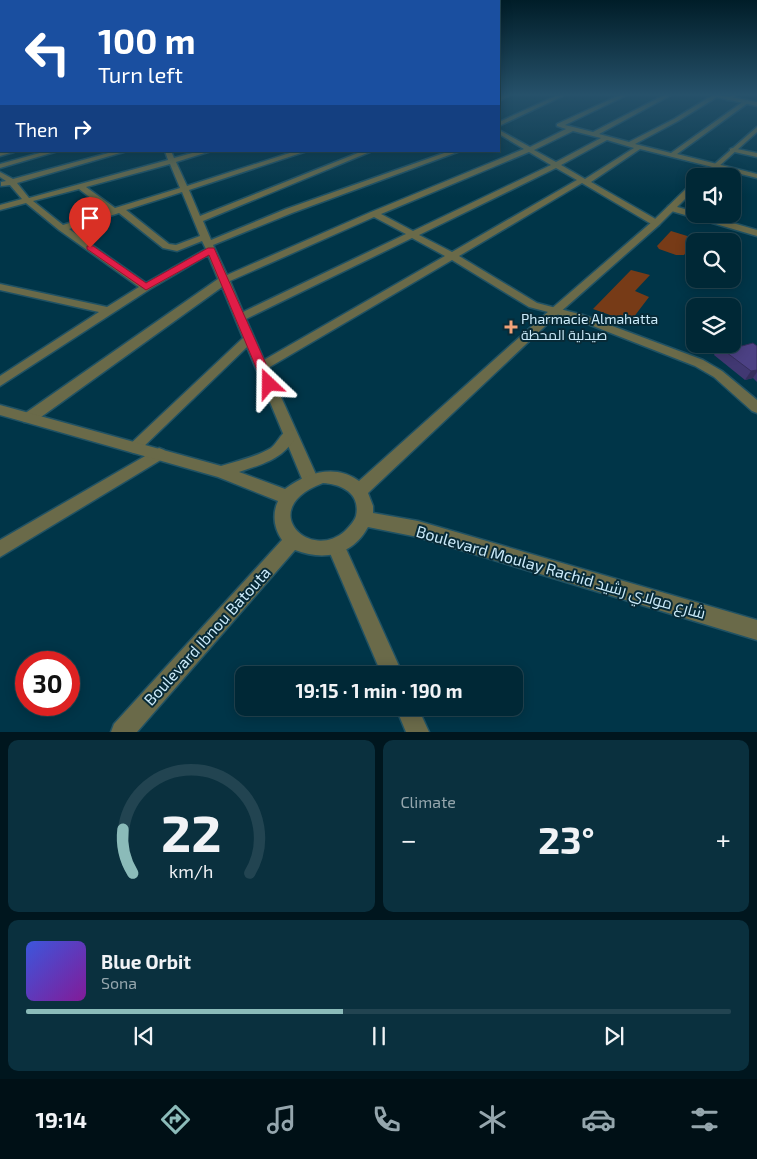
<!DOCTYPE html>
<meta charset="utf-8">
<style>
body{margin:0;font-family:"Exo 2",Cairo,sans-serif;background:#0a303e;color:#f1f3f6;height:100vh;display:flex;flex-direction:column;font-size:19px;white-space:nowrap}
*{box-sizing:border-box;margin:0}
p{font-size:16px;color:#95a6ad}
.icon{flex:none;width:28px;height:28px;fill:none;stroke:currentColor;stroke-width:2;stroke-linecap:round;stroke-linejoin:round}
.map{position:relative;height:732px;overflow:hidden}
.panel{display:flex;flex-direction:column;gap:8px;padding:8px;background:#00161e;flex:1}
.panel>*{flex:none}
.banner{position:absolute;left:0px;top:0px;width:500px;height:152px;box-shadow:0 2px 12px #0003,0 0 0 1px #224451;background:#1a4fa0;color:#fff;overflow:hidden}
.controls{position:absolute;left:686px;top:168px;display:grid;gap:10px}
.controls a{display:grid;place-items:center;width:55px;height:55px;border-radius:10px;background:#002836;box-shadow:0 2px 12px #0003,0 0 0 1px #224451;font-size:25px}
.speed{position:absolute;left:15px;top:651px;display:flex;gap:10px;font-size:25px;font-weight:700;text-align:center}
.speed>*{display:grid;place-content:center;width:65px;height:65px;border-radius:50%;background:#002836;box-shadow:0 2px 12px #0003,0 0 0 1px #224451;line-height:1}
.speed .limit{border:8px solid #d22;background:#fff;color:#111}
.pin{position:absolute;display:grid;place-items:center;width:42px;height:42px;color:#fff;margin:-51px -21px;border-radius:50% 50% 50% 0;rotate:-45deg;box-shadow:0 0 5px #0007}
.pin .icon{rotate:45deg}
.me{position:absolute;width:55px;margin:-28px;rotate:337deg;stroke-linejoin:round;filter:drop-shadow(0 0 4px #0008)}
.turn{display:flex;align-items:center;gap:18px;height:105px;padding:0 15px;font-size:22px}
.turn .icon{width:65px;height:65px;stroke-width:2.5}
.turn b{display:block;font-size:35px;line-height:42px}
.then{display:flex;align-items:center;height:48px;padding:0 15px;background:#0003;gap:10px;font-size:19px}
.big{font-size:38px;font-weight:700;line-height:1.1}
.panel .widget{flex:1;display:flex;flex-direction:column;justify-content:center;gap:8px;min-width:0;padding:0 18px;border-radius:10px;background:#0a303e}
.panel .dial{align-items:center;gap:0}
.dial svg{height:130px;overflow:visible;fill:none;stroke:#224451;stroke-width:7;stroke-linecap:round;text-anchor:middle}
.dial text{fill:#f1f3f6;stroke:none}
.song{display:flex;align-items:center;gap:15px}
.cover{width:60px;height:60px;border-radius:8px;background:linear-gradient(135deg,hsl(230 70% 55%),hsl(290 70% 35%))}
.played{height:5px;border-radius:2px;background:linear-gradient(90deg,#8bbbb9 45%,#224451 45%)}
.keys{display:flex;justify-content:space-around;direction:ltr}
.heat{display:flex;justify-content:space-between;align-items:center;font-size:28px;direction:ltr}
.panel .tiles{flex:1;display:grid;gap:8px;grid-template-columns:1fr 1fr}
.widget:last-child{grid-column:span 2}
.trip{position:absolute;left:235px;top:666px;width:288px;height:50px;border-radius:10px;background:#002836;box-shadow:0 2px 12px #0003,0 0 0 1px #224451;font-weight:700;line-height:50px;text-align:center}
.dock{display:flex;height:80px;justify-content:space-around;align-items:center;background:#001016;color:#95a6ad}
.dock .icon{width:35px;height:35px}
.dock .current{color:#8bbbb9}
.dock b{font-size:22px;color:#f1f3f6}
.map>svg:first-child{display:block}
</style>
<div class="map">
<svg width="757" height="732" viewBox="0 0 757 732">
<rect width="100%" height="100%" fill="#003548"/>
<g fill="#773b17">
<path d="M 671,231 L 697,239 L 684,255 L 676,255 L 659,249 L 657,246 Z"/>
<path d="M 631,270 L 650,275 L 635,291 L 649,297 L 630,322 L 593,309 Z"/>
</g>
<g fill="none" stroke-linecap="round" stroke-linejoin="round">
<defs>
<g id="minor">
<path d="M 505,94 L 512,94 L 499,101 L 499,97 Z"/>
<path d="M 560,94 L 567,94 L 499,126 L 499,122 Z"/>
<path d="M 622,94 L 629,94 L 565,125 L 593,132 L 666,94 L 673,94 L 599,134 L 629,142 L 674,119 L 713,95 L 717,95 L 717,97 L 678,121 L 635,144 L 671,153 L 744,101 L 748,101 L 748,103 L 677,154 L 757,174 L 757,178 L 640,149 L 591,182 L 659,221 L 659,225 L 653,225 L 582,183 L 459,256 L 537,303 L 583,315 L 703,360 L 722,371 L 757,400 L 757,413 L 752,411 L 714,377 L 695,366 L 575,319 L 529,307 L 452,260 L 268,368 L 318,479 L 316,484 L 310,485 L 304,484 L 302,479 L 247,347 L 139,451 L 134,453 L 129,451 L 127,447 L 243,338 L 222,287 L 34,422 L 24,422 L 22,418 L 24,414 L 218,279 L 208,255 L 150,289 L 0,386 L 0,376 L 99,312 L 0,290 L 0,284 L 107,307 L 139,287 L 59,230 L 26,203 L 0,210 L 0,205 L 22,199 L 10,185 L 1,186 L 1,182 L 6,181 L 0,177 L 0,172 L 13,179 L 116,151 L 127,151 L 17,183 L 29,198 L 168,160 L 165,151 L 171,151 L 174,158 L 200,151 L 211,151 L 176,162 L 187,186 L 296,151 L 307,151 L 189,190 L 200,216 L 363,151 L 372,151 L 203,221 L 211,240 L 286,209 L 450,151 L 460,151 L 292,213 L 213,245 L 227,275 L 371,212 L 524,149 L 499,134 L 499,130 L 530,147 L 566,129 L 557,126 L 557,124 ZM 573,131 L 601,138 L 556,162 L 534,150 ZM 607,140 L 634,148 L 585,179 L 561,165 ZM 529,152 L 551,165 L 413,231 L 381,214 ZM 170,164 L 180,188 L 115,208 L 86,187 ZM 556,168 L 577,180 L 452,252 L 419,235 ZM 79,189 L 108,211 L 63,225 L 33,201 ZM 182,192 L 200,236 L 176,245 L 169,244 L 126,210 ZM 119,213 L 163,248 L 177,251 L 202,241 L 206,249 L 146,283 L 69,229 ZM 374,217 L 406,234 L 243,312 L 230,281 ZM 412,238 L 445,256 L 264,360 L 246,319 Z"/>
<path d="M 732,94 L 738,94 L 731,100 L 727,100 Z"/>
<rect x="0" y="135" width="1" height="4"/>
<path d="M 732,148 L 757,153 L 757,157 L 730,151 L 730,149 Z"/>
<path d="M 15,151 L 14,152 L 0,156 L 0,152 Z"/>
<path d="M 47,151 L 58,151 L 0,168 L 0,164 Z"/>
<path d="M 668,206 L 674,206 L 757,230 L 757,236 L 668,210 Z"/>
<path d="M 159,448 L 164,450 L 166,454 L 164,458 L 0,557 L 0,540 Z"/>
<path d="M 336,538 L 342,540 L 403,675 L 382,675 L 327,546 L 330,540 Z"/>
<path d="M 396,708 L 418,708 L 429,732 L 406,732 Z"/>
</g>
<g id="tertiary">
<path d="M 703,94 L 715,94 L 757,102 L 757,106 Z"/>
<rect x="0" y="97" width="1" height="4"/>
<path d="M 757,127 L 757,132 L 708,176 L 701,176 Z"/>
<path d="M 692,183 L 695,183 L 695,189 L 659,225 L 558,314 L 368,493 L 373,506 L 373,513 L 418,521 L 757,620 L 757,640 L 418,537 L 368,527 C 352,556 324,561 295,550 L 137,732 L 111,732 L 114,724 L 282,540 C 274,528 272,514 278,501 L 218,477 L 0,415 L 0,405 L 221,466 C 237,461 256,457 271,448 C 280,441 282,427 295,431 L 297,435 C 284,459 263,464 239,472 L 285,489 C 306,473 335,463 359,481 L 550,310 L 653,221 ZM 323,483 C 341,484 361,493 356,516 C 354,522 349,527 345,531 C 309,563 255,508 323,483 Z"/>
</g>
</defs>
<use href="#minor" stroke="#205264" stroke-width="3"/>
<use href="#tertiary" stroke="#205264" stroke-width="3"/>
<use href="#minor" fill="#6a6a49" fill-rule="evenodd"/>
<use href="#tertiary" fill="#6a6a49" fill-rule="evenodd"/>
</g>
<path fill="#413872" d="M 718,346 L 757,346 L 757,382 L 753,378 L 745,380 L 714,355 Z"/>
<path fill="#352e5c" d="M 757,370 L 757,372 L 753,378 L 745,380 L 751,371 Z"/>
<path fill="#4c4184" stroke="#352e5c" d="M 737,341 L 742,346 L 753,343 L 757,346 L 757,370 L 751,371 L 718,346 L 726,344 L 732,344 L 732,342 Z"/>
<linearGradient id="sky" x2="0" y2="1"><stop stop-color="#001d28"/><stop offset="0.48" stop-color="#26516a"/><stop offset="1" stop-color="#26516a" stop-opacity="0"/></linearGradient>
<rect width="757" height="197" fill="url(#sky)"/>
<path fill="#e11d48" stroke="#92132f" d="M 87,246 L 93,246 L 146,283 L 208,248 L 214,248 L 275,384 L 273,387 L 264,387 L 263,384 L 209,255 L 146,290 L 87,249 Z"/>
<path fill="#f0a279" stroke="#072a37" stroke-width="2" d="M508.5 319.5h5v5h5v5h-5v5h-5v-5h-5v-5h5z"/>
<g text-anchor="middle" stroke-width="4" stroke-linejoin="round" paint-order="stroke">
<g font-size="14" fill="#cbeaf9" stroke="#072a37" text-anchor="start">
<text x="521" y="324">Pharmacie Almahatta<tspan x="521" dy="16">صيدلية المحطة</tspan></text>
</g>
<g font-size="16" fill="#cbeaf9" stroke="#072a37">
<text transform="translate(561 572) rotate(16)" y="6">Boulevard Moulay Rachid شارع مولاي رشيد</text>
<text transform="translate(207 636) rotate(-48)" y="6">Boulevard Ibnou Batouta</text>
</g>
</g>
</svg>
<div class="controls">
<a><svg class="icon" aria-label="sound" viewBox="0 0 24 24"><path d="M4 9h4l5-4v14l-5-4H4zM17 9q2 3 0 6"/></svg></a>
<a><svg class="icon" aria-label="search" viewBox="0 0 24 24"><circle cx="10" cy="10" r="6"/><path d="M15 15l6 6"/></svg></a>
<a><svg class="icon" aria-label="layers" viewBox="0 0 24 24"><path d="M12 4l9 5-9 5-9-5zM3 14l9 5 9-5"/></svg></a>
</div>
<div class="speed"><div class="limit">30</div></div>
<div class="pin" style="left:90px;top:248px;background:#d93025"><svg class="icon" aria-label="arrive" viewBox="0 0 24 24"><path d="M6 21V4h12l-3 4 3 4H6"/></svg></div>
<svg class="me" style="left:269px;top:384px" viewBox="-20 -20 40 40"><path d="M0-17L14 15 0 8-14 15z" fill="#e11d48" stroke="#fff" stroke-width="4"/></svg>
<div class="trip">19:15 · 1 min · 190 m</div>
<div class="banner">
<div class="turn"><svg class="icon" aria-label="left" viewBox="0 0 24 24"><path d="M17 20v-9H6M10 6l-5 5 5 5"/></svg><div><b>100 m</b>Turn left</div></div>
<div class="then">Then<svg class="icon" aria-label="right" viewBox="0 0 24 24"><path d="M7 20v-9h11M14 6l5 5-5 5"/></svg></div>
</div>
</div>
<section class="panel">
<div class="tiles">
<div class="widget dial"><svg viewBox="0 0 100 80">
<path d="M14 69A42 42 0 1 1 86 69"/>
<path d="M14 69A42 42 0 0 1 8 42" stroke="#8bbbb9"/>
<text x="50" y="56" font-size="32" font-weight="700">22</text>
<text x="50" y="72" font-size="11">km/h</text>
</svg></div>
<div class="widget"><p>Climate</p>
<div class="heat"><a>−</a><b class="big">23°</b><a>+</a></div>
</div>
<div class="widget">
<div class="song"><i class="cover"></i><div><b>Blue Orbit</b><p>Sona</p></div></div>
<div class="played"></div>
<div class="keys"><svg class="icon" aria-label="previous" viewBox="0 0 24 24"><path d="M18 5L8 12l10 7zM5 5v14"/></svg><svg class="icon" aria-label="pause" viewBox="0 0 24 24"><path d="M8 5v14M16 5v14"/></svg><svg class="icon" aria-label="next" viewBox="0 0 24 24"><path d="M6 5l10 7-10 7zM19 5v14"/></svg></div>
</div>
</div>
</section>
<nav class="dock">
<b>19:14</b>
<svg class="icon current" aria-label="directions" viewBox="0 0 24 24"><path d="M12 3l9 9-9 9-9-9zM9 14v-3h6M13 9l2 2-2 2"/></svg>
<svg class="icon" aria-label="music" viewBox="0 0 24 24"><path d="M9 18V5l10-2v13"/><circle cx="6" cy="18" r="3"/><circle cx="16" cy="16" r="3"/></svg>
<svg class="icon" aria-label="phone" viewBox="0 0 24 24"><path d="M5 4h4l2 5-3 2q2 4 5 5l2-3 5 2v4C11 20 4 13 5 4z"/></svg>
<svg class="icon" aria-label="climate" viewBox="0 0 24 24"><path d="M12 3v18M4 7l16 10M4 17L20 7"/></svg>
<svg class="icon" aria-label="car" viewBox="0 0 24 24"><path d="M5 17H2v-5l4-1 3-4h7l3 4 3 1v5h-3M9 17h6M6 11h13"/><circle cx="7" cy="17" r="2"/><circle cx="17" cy="17" r="2"/></svg>
<svg class="icon" aria-label="filters" viewBox="0 0 24 24"><path d="M4 7h16M4 17h16"/><circle cx="9" cy="7" r="2"/><circle cx="15" cy="17" r="2"/></svg>
</nav>
